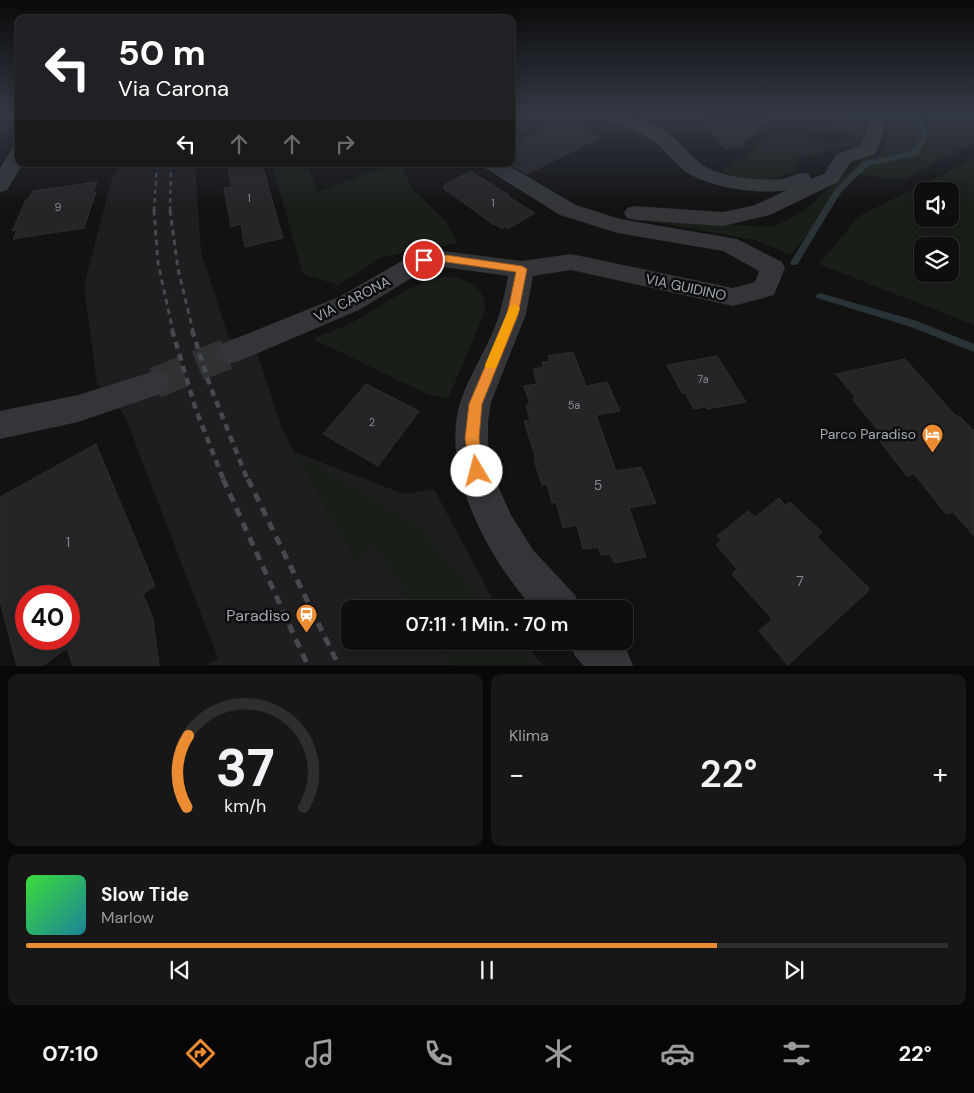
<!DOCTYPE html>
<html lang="de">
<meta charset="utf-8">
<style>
body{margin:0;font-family:"DM Sans",sans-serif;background:#171717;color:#f1f3f6;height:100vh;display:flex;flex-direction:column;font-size:19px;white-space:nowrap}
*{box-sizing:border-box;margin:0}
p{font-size:16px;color:#9b9c9e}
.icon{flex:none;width:28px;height:28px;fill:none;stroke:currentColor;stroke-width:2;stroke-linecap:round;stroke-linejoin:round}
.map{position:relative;height:666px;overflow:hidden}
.panel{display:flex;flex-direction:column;gap:8px;padding:8px;background:#080808;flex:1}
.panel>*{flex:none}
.guide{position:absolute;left:15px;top:15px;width:500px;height:152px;border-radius:10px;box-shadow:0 2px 12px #0003,0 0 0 1px #2e2e2e;background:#202124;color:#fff;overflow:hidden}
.tools{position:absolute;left:914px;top:182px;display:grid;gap:10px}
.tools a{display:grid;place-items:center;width:45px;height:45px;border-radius:10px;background:#0e0e0e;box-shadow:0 2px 12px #0003,0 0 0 1px #2e2e2e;font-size:25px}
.speed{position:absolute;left:15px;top:585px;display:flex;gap:10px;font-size:25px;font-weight:700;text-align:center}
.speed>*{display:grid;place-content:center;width:65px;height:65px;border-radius:50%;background:#0e0e0e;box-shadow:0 2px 12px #0003,0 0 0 1px #2e2e2e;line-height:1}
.speed .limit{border:8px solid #d22;background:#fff;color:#111}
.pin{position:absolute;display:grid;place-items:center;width:42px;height:42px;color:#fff;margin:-21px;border:2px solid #fff;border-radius:50%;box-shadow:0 1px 5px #0007}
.me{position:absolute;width:55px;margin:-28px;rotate:352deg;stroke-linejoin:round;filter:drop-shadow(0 0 4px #0008)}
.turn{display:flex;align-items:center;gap:18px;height:105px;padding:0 20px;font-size:22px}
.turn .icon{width:65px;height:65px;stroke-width:2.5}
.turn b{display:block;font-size:35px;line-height:42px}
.lanes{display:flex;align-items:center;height:48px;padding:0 20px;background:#0003;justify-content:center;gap:25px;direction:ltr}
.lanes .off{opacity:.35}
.big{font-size:38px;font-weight:600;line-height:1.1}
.panel .tile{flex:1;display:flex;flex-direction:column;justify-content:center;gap:8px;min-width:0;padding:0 18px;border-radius:10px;background:#171717}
.panel .dial{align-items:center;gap:0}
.dial svg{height:130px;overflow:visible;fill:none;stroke:#2e2e2e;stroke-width:7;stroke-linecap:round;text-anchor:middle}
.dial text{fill:#f1f3f6;stroke:none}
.song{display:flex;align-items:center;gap:15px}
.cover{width:60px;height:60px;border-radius:8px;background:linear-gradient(135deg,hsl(120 70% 55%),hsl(190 70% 35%))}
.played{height:5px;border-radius:2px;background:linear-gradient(90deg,#ec8c32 75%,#2e2e2e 75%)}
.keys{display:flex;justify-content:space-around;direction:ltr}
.heat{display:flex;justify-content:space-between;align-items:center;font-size:28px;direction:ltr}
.panel .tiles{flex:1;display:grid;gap:8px;grid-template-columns:1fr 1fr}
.tile:last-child{grid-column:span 2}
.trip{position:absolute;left:341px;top:600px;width:292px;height:50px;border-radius:10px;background:#0e0e0e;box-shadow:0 2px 12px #0003,0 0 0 1px #2e2e2e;font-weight:600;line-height:50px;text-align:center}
.tabs{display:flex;height:80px;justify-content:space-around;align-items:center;background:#060606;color:#9b9c9e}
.tabs .icon{width:35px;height:35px}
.tabs .current{color:#ec8c32}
.tabs b{font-size:22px;color:#f1f3f6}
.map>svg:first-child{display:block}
</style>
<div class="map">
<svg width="974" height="666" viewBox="0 0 974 666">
<rect width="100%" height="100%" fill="#121213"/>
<path fill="#1e1e20" d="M 119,164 L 195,164 L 201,252 L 229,338 L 254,343 L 281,426 L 294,452 L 404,494 L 434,489 L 498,609 L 350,609 L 350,641 L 523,641 L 543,665 L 206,665 L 218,658 L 124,414 L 97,383 L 84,286 L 112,178 Z"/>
<g fill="#191e18" fill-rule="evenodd">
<path d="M 853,114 L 974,114 L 974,143 L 904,179 L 857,175 L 790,255 L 759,241 L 638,219 L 773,227 L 800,213 L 862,161 L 880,153 L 889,136 L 883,125 L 865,125 L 860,144 L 797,159 L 794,172 L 768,180 L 742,181 L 723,171 L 749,153 L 765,138 L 790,130 C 810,138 834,152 854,136 L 824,123 Z"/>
<path d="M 974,159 L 974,325 L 819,264 L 859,216 ZM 950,191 L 950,219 L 922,219 L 922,191 ZM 922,246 L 950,246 L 950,274 L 922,274 Z"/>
<path d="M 272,164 L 307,164 L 318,192 L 387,166 L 388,164 L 407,164 L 403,170 L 412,189 L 445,220 L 458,243 L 382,257 L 338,285 L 303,274 Z"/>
<path d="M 453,277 C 472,282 486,290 485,311 L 448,399 L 427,394 L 313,339 C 328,332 345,327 359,319 C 389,302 418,276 453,277 Z"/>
<path d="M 294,452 L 420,526 L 488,609 L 416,609 L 375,546 L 355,561 Z"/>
<path d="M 437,641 L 515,641 L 535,665 L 453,665 Z"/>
</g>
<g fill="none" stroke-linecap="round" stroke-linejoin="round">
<g fill="#293337" fill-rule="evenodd">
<path d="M 925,114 L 932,114 L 923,122 L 928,137 L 918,155 L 868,166 L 841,192 L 797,265 L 791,265 L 790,263 L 835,189 L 863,162 L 912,151 L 922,137 L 917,121 Z"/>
<path d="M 820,293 L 917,321 L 974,344 L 974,352 L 911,327 L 817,298 L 815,296 Z"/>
</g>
</g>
<g fill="#252527" stroke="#2c2d2f" fill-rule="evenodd">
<path d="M 699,114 L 777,114 L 742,144 L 725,149 Z"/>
<path d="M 566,120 L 599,138 L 527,174 L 511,165 L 511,144 Z"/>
<path d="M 253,164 L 262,164 L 283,238 L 245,247 L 241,224 L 231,227 L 224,188 L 232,187 L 228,169 Z"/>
<path d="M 471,171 L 510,196 L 509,197 L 535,213 L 508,229 L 505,226 L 502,229 L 495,224 L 494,225 L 443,188 L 446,187 L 444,185 Z"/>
<path d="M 97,182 L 93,192 L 96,192 L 84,228 L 13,239 L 17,230 L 12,231 L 26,200 L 29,199 L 33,191 Z"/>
<path d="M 573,352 L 586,386 L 607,382 L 620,411 L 596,415 L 616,471 L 641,467 L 656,503 L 629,508 L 646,557 L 614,563 L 610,554 L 601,555 L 598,547 L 583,549 L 577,525 L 563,528 L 556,502 L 552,503 L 547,484 L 542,485 L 534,460 L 536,459 L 524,421 L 530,420 L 526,405 L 530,404 L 524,386 L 537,384 L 533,369 L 544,367 L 542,362 L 550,361 L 548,356 Z"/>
<path d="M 717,356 L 746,402 L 707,409 L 705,407 L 694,409 L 685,393 L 682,393 L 667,365 Z"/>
<path d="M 905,359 L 955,415 L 960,417 L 974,431 L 974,536 L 953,512 L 946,514 L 914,474 L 907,476 L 872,431 L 878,430 L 852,399 L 856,398 L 836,374 Z"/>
<path d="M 366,384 L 419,411 L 378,466 L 323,434 Z"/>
<path d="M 96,444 L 155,586 L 143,594 L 153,619 L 159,666 L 73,666 L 67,648 L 42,666 L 17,666 L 0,601 L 0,497 ZM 26,596 L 69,596 L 69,639 L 26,639 Z"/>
<path d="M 779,498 L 785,505 L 790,502 L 822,532 L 817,537 L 869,588 L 867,592 L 788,665 L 759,631 L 772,619 L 732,574 L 737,569 L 716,545 L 721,540 L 717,536 L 748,511 L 755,517 Z"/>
</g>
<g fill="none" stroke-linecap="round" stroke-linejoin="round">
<path stroke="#2f3133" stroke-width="31" stroke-dasharray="31 15" stroke-linecap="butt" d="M 155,383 L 229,353"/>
<g fill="#333538" fill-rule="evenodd">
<path d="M 600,114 C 628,112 656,122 677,141 C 688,152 698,164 712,170 C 733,178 758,181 780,179 C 792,178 797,171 809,174 L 811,179 L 824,174 L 837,154 L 860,146 L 870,123 L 876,121 L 882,123 L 885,127 L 875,154 L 851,162 L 838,182 L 770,215 L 723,226 L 635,220 L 627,218 L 624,213 L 627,208 L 635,206 L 723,212 L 755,205 L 787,190 C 761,195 709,188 686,172 C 674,163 665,149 652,140 C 637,130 620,124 603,118 Z"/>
<path d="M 19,147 L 19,164 L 23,164 L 7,190 L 0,192 L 0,168 L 12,149 Z"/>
<path d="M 482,164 L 506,164 L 576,205 L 620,219 L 737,239 L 782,262 L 785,268 L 774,295 L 733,306 L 571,270 L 533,276 L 526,314 L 491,402 L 488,422 L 488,443 L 498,486 L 511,515 L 533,550 L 575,595 L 581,609 L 534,609 C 489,560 438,468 461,400 C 470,374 486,350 496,324 C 502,308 505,292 508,276 L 436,266 L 423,271 L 359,310 L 239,361 L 229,364 L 219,361 L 215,353 L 219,345 L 341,296 L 405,259 L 435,250 L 522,261 L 571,254 L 733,288 L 755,282 L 759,271 L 723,251 L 617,233 L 560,215 L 485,168 Z"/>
<path d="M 155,371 L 166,374 L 170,383 L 166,392 L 78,422 L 0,439 L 0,411 L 78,395 Z"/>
<path d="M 569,641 L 618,641 L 627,651 L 633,666 L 584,666 L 575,656 Z"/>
</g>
<g stroke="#46494d" stroke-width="2.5" stroke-dasharray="4.5 4" stroke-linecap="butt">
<path d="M 154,211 L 157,164"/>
<path d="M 170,211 L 171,164"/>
</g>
<g stroke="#46494d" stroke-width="3" stroke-dasharray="5.5 4.5" stroke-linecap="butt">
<path d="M 154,210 L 158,263 L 173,331"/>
<path d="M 170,210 L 178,269 L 193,331"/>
</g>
<g stroke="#46494d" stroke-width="4.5" stroke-dasharray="7 5.5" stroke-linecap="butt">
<path d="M 172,330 L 196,410 L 224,481"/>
<path d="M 192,330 L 209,383 L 248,481"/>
</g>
<g stroke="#46494d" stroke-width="5" stroke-dasharray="9 7" stroke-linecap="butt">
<path d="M 223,479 L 308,666"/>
<path d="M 248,479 L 339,666"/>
</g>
</g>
<linearGradient id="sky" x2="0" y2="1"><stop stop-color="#0a0a0a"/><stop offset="0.55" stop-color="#333944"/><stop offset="1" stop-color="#333944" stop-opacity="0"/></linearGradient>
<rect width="974" height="207" fill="url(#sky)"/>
<path fill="#ec8c32" stroke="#995b20" d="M 446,255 L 522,266 L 527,269 L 518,315 L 482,404 L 479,438 L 484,471 L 482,475 L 477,477 L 472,475 L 470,471 L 465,438 L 469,404 L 507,315 L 516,272 L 446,262 L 424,264 L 419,260 L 424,257 Z"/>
<path fill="#f59e0b" d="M 514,304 L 520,308 L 497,365 L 495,368 L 486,368 L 485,365 L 509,308 Z"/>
<defs>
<symbol id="hotel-pin" viewBox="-11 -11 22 30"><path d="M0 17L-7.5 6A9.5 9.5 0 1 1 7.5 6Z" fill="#ec8c32" stroke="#0d0d0e"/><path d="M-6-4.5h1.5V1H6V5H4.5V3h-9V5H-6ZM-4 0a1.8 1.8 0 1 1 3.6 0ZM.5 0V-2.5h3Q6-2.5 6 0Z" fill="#fff"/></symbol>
<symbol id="station-pin" viewBox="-11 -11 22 30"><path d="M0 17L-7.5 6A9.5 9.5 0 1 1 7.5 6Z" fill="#ec8c32" stroke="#0d0d0e"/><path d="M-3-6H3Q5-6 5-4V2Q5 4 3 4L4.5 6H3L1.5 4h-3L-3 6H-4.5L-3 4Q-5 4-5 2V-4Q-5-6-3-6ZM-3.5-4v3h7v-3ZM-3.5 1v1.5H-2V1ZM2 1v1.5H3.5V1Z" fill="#fff"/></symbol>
</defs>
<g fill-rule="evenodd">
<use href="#hotel-pin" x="920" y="422" width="25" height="34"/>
<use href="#station-pin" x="294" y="602" width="25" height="34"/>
</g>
<g text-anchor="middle" stroke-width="5" stroke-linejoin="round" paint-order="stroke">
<g font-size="11" fill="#848990">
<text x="249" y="202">1</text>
<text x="493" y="207">1</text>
<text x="58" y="211">9</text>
<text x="703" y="383">7a</text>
<text x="574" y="409">5a</text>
<text x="372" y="426">2</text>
</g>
<g font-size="14" fill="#a4abb4" stroke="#0d0d0e">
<text transform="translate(686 287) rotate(12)" y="5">VIA GUIDINO</text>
<text transform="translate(352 299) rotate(-27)" y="5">VIA CARONA</text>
</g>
<g font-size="14" fill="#a4abb4" stroke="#0d0d0e" text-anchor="end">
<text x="916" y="439">Parco Paradiso</text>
</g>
<g font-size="14" fill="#848990">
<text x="598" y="490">5</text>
<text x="68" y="547">1</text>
<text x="800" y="586">7</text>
</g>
<g font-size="16" fill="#a4abb4" stroke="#0d0d0e" text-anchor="end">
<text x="290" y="621">Paradiso</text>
</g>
</g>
</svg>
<div class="tools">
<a><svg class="icon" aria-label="sound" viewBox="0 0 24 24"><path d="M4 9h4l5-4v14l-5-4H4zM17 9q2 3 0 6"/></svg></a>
<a><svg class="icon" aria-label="layers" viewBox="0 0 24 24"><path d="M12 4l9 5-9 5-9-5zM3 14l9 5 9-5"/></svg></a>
</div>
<div class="speed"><div class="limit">40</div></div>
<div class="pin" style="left:424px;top:260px;background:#d93025"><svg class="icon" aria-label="arrive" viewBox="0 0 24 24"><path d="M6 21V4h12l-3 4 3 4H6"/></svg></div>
<svg class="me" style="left:477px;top:471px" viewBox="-20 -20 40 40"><circle r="19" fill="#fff"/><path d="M0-13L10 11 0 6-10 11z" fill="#ec8c32"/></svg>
<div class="trip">07:11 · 1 Min. · 70 m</div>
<div class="guide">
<div class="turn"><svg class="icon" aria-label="left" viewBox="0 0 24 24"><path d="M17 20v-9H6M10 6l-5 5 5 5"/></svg><div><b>50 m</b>Via Carona</div></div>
<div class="lanes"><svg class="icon" aria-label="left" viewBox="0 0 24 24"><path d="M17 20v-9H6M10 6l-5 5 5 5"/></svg><svg class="icon off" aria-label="ahead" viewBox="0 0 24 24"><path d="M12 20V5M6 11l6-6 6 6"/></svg><svg class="icon off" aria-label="ahead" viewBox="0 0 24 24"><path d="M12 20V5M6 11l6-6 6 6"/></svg><svg class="icon off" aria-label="right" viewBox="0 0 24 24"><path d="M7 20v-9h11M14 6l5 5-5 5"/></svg></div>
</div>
</div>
<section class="panel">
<div class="tiles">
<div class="tile dial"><svg viewBox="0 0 100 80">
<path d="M14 69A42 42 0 1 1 86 69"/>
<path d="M14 69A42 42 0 0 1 15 25" stroke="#ec8c32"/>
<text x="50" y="56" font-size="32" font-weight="700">37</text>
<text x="50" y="72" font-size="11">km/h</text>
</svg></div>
<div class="tile"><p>Klima</p>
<div class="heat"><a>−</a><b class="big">22°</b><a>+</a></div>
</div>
<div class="tile">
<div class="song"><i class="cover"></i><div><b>Slow Tide</b><p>Marlow</p></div></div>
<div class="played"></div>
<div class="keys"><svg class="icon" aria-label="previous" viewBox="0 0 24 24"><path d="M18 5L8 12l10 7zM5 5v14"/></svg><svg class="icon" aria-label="pause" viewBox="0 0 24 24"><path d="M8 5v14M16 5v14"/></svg><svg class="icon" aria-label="next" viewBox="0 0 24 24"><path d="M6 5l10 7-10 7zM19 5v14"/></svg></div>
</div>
</div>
</section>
<nav class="tabs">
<b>07:10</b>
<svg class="icon current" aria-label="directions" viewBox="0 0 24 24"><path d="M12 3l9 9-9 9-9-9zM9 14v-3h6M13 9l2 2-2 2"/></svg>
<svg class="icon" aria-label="music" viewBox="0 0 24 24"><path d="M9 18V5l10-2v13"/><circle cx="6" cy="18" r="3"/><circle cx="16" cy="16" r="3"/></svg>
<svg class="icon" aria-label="phone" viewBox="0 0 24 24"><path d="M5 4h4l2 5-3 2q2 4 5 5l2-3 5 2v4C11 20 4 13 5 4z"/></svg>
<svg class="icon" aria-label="climate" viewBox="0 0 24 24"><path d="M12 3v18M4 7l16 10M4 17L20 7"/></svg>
<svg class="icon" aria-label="car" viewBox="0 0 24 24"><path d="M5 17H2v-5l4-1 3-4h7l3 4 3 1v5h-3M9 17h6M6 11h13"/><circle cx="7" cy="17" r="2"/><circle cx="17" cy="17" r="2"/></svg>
<svg class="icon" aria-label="filters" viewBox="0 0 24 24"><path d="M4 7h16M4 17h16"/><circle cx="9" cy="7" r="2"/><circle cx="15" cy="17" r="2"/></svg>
<b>22°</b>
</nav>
